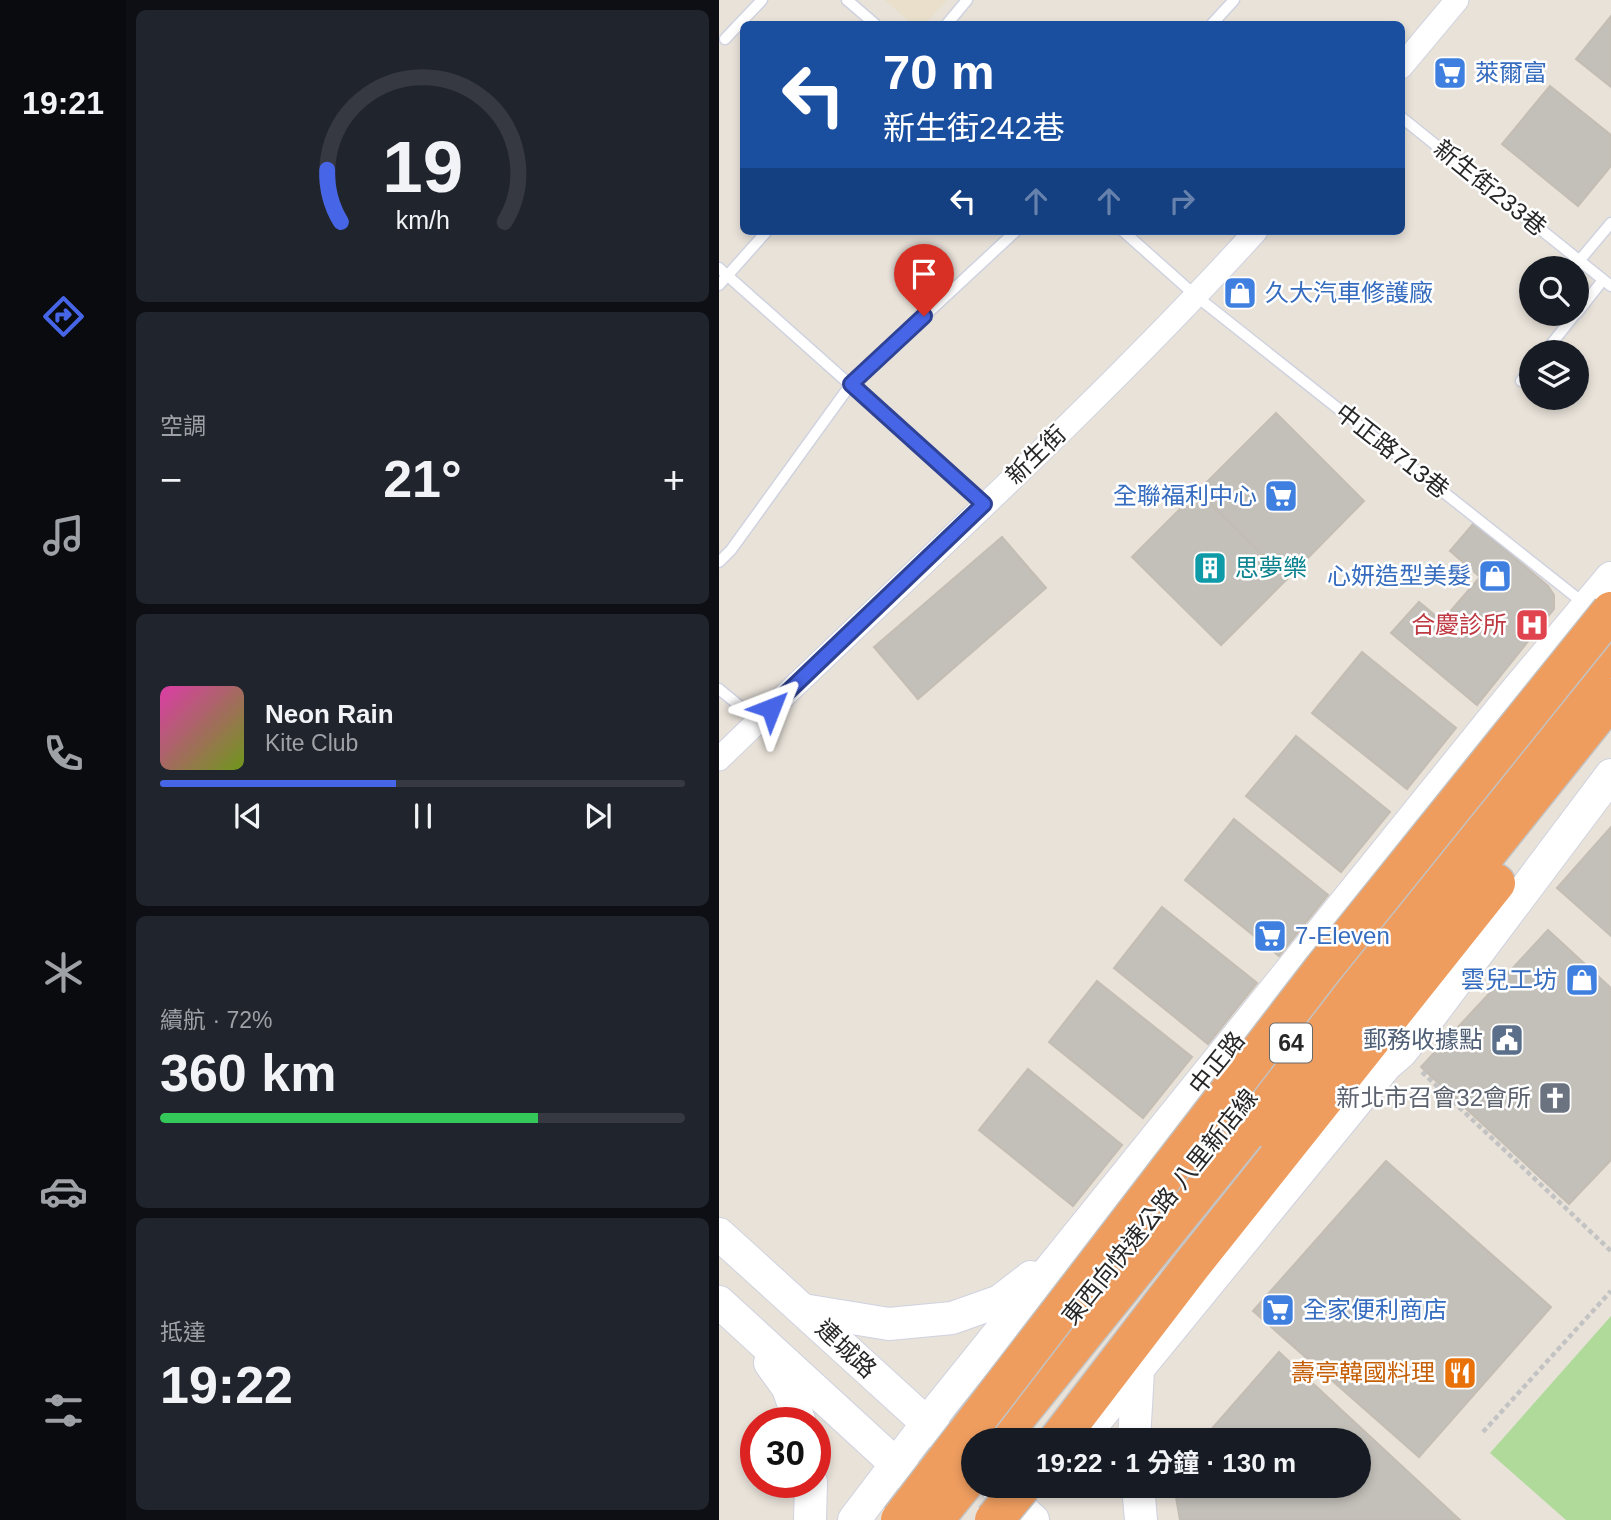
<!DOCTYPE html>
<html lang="zh-TW">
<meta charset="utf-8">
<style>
body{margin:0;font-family:Helvetica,"Noto Sans TC",sans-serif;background:#20242c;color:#f1f3f6;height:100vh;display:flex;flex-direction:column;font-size:26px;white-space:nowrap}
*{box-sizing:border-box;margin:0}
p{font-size:23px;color:#9ea1a6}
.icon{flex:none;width:38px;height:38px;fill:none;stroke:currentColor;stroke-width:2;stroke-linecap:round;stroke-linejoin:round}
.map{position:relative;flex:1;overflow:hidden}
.sheet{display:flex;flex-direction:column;gap:10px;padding:10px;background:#0d0f14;width:593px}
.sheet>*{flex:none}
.top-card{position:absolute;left:21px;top:21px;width:665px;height:214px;border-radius:10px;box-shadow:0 4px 10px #0003;background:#1a4fa0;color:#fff;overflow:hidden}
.tools{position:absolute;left:800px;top:256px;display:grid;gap:14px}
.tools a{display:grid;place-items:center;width:70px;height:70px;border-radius:50%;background:#171b24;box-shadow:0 4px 10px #0003;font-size:35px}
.speed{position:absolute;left:21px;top:1407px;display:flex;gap:14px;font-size:35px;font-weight:700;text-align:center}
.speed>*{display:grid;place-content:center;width:91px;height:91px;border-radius:50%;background:#171b24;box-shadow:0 4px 10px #0003;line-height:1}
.speed .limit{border:10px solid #d22;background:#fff;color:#111}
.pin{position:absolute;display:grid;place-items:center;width:60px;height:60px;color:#fff;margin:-72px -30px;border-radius:50% 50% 50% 0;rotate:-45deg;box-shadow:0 0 7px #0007}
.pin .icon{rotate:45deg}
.me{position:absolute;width:77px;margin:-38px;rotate:45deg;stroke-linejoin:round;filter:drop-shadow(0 0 5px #0008)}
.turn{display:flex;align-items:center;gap:24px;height:147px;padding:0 28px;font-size:32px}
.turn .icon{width:91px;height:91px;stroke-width:2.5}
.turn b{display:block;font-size:49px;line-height:60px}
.lanes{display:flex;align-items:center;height:66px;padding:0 28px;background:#0003;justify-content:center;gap:35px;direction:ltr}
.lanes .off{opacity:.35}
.big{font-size:52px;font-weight:700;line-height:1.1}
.sheet .tile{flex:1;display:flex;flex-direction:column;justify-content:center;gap:10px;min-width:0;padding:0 24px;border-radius:10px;background:#20242c}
.sheet .dial{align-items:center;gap:0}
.dial svg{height:182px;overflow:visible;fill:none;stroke:#363941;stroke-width:7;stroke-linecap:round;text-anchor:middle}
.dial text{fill:#f1f3f6;stroke:none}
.song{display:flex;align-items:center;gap:21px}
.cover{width:84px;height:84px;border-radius:10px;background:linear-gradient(135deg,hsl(320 70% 55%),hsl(80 70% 35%))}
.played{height:7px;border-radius:4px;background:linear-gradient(90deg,#4765e7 45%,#363941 45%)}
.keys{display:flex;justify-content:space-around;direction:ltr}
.heat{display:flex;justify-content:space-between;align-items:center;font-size:38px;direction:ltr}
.charge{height:10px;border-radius:5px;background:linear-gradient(90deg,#34c759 72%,#363941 0)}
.trip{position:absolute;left:242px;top:1428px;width:410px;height:70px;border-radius:35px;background:#171b24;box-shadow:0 4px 10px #0003;font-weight:700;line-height:70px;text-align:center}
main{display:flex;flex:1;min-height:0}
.tab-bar{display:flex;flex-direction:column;width:126px;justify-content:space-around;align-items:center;background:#090b0e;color:#9ea1a6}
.tab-bar .icon{width:49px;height:49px}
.tab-bar .active{color:#4765e7}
.tab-bar b{font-size:32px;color:#f1f3f6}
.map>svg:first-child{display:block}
</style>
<main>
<nav class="tab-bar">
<b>19:21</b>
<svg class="icon active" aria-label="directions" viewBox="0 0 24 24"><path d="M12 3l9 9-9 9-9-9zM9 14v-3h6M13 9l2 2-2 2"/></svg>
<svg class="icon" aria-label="music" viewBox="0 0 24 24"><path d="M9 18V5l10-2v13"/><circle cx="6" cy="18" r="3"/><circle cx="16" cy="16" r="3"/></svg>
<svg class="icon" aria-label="phone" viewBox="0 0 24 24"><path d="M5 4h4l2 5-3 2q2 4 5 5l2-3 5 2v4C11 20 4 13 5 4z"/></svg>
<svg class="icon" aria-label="climate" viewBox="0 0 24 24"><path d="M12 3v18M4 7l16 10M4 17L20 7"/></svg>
<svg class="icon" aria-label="car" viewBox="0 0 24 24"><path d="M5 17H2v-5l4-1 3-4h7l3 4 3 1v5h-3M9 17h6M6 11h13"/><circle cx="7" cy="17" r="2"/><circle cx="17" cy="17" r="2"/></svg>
<svg class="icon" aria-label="filters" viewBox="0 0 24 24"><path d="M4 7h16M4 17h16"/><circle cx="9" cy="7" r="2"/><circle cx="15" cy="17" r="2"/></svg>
</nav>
<section class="sheet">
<div class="tile dial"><svg viewBox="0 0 100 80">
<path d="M14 69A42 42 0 1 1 86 69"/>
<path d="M14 69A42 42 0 0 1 8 46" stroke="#4765e7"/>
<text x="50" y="56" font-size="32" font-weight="700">19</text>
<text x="50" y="72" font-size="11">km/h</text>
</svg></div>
<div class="tile"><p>空調</p>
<div class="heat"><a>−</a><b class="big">21°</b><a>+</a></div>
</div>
<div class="tile">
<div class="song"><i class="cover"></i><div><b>Neon Rain</b><p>Kite Club</p></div></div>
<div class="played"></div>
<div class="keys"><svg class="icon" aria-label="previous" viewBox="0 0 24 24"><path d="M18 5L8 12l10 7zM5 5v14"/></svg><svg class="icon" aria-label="pause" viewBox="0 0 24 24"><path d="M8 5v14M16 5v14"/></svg><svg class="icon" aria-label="next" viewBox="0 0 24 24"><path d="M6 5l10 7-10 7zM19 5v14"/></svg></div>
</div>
<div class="tile"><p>續航 · 72%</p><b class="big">360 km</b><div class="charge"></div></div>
<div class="tile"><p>抵達</p><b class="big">19:22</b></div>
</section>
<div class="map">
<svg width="892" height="1520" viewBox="0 0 892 1520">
<rect width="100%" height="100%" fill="#e8e2d9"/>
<path fill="#e9dfca" d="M 166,0 L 228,0 L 206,24 L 193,24 Z"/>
<path fill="#b0da9a" d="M 892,1316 L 892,1520 L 847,1520 L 771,1453 Z"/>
<g fill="#c3bfb9" stroke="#c3bdb4" stroke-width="2">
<path d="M 892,16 L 892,87 L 857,59 Z"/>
<path d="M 831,86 L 892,135 L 892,166 L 859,206 L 783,144 Z"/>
<path d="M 557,413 L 645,501 L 568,579 L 479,491 Z"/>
<path d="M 479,491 L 568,579 L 502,645 L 413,557 Z"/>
<path d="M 755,523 L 829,586 L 835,595 L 835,609 L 758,705 L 672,633 L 700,602 L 723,621 L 761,577 L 731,551 Z"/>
<path d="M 283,537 L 327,588 L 199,699 L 155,647 Z"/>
<path d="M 643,652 L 737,728 L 688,789 L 593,713 Z"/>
<path d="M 577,736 L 671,812 L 622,872 L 527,796 Z"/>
<path d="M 515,819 L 609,895 L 560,956 L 466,880 Z"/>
<path d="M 892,827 L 892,936 L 838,888 Z"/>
<path d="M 443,907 L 538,983 L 489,1044 L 395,968 Z"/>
<path d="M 829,930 L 892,988 L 892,1160 L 850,1204 L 702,1067 Z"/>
<path d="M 378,981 L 473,1057 L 424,1118 L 330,1042 Z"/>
<path d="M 309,1069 L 403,1145 L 354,1206 L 260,1130 Z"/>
<path d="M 667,1161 L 832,1307 L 700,1457 L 534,1311 Z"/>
<path d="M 560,1352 L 741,1520 L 461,1520 L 455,1486 L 639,1486 L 639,1440 L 483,1440 Z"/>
</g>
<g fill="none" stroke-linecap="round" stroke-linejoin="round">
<defs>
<g id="lane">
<path d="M 128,0 L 156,24"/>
<path d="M 228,24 L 248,0"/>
<path d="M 493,24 L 515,0"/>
<path d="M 6,39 L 43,0"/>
<path d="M 682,117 L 892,286"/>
<path d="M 404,231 L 477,296 L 867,605"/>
<path d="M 860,261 L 892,223"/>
<path d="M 0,268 L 265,504"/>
<path d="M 0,285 L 48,231"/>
<path d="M 858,313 L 884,280"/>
<path d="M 826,352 L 857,313"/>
<path d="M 802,381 L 812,368"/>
<path d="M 0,562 L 12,550 L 132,384 L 297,231"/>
<path d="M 0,689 L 39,721"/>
</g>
<g id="street">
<path d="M 682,67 L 738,0"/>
<path d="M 0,759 C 179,584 368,417 537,231"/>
</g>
<g id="secondary">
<path d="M 0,1234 L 222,1436"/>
<path d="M 0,1302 L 192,1478"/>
<path d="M 84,1310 L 170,1324 L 233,1318 L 281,1301 L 312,1277"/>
<path d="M 51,1363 L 69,1388 L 81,1423"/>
<path d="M 361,1440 L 668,1064 L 682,1052 L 712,1015 L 892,775"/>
<path d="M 415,1440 L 419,1371"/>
<path d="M 277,1486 L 314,1520"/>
<path d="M 419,1486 L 422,1520"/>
<path d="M 91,1520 L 92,1482"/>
<path d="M 135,1520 L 223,1404 L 789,701 L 892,578"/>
</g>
<g id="highway">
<path d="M 517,1112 L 694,890 L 892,648"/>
<path d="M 548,1128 L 892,698"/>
<path d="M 279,1440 L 556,1097"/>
<path d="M 339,1440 L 473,1265 L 777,883"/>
</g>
</defs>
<use href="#lane" stroke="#cfd2df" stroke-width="13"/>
<use href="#street" stroke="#cfd2df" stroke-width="25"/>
<use href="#secondary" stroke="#cfd2df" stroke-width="34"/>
<use href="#highway" stroke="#c3c3c3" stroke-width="41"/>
<g stroke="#c3c3c3" stroke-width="4.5" stroke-dasharray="5 3.5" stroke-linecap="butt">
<path d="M 703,1072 L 892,1251"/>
<path d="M 764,1432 L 892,1291"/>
</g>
<use href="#lane" stroke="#fff" stroke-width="10"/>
<use href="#street" stroke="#fff" stroke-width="23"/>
<use href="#secondary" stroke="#fff" stroke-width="32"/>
<use href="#highway" stroke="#ee9d5f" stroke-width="38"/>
<defs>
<g id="highway-bridge">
<path d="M 181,1520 L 604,969 L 892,611"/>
<path d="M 215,1520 L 254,1472"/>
<path d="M 275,1520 L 303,1486"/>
</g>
</defs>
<use href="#highway-bridge" stroke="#c3c3c3" stroke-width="41" stroke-linecap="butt"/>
<use href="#highway-bridge" stroke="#ee9d5f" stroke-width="38"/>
</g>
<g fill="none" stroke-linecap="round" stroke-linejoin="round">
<defs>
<path id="route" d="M 52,708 L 265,504 L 132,384 L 205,316"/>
</defs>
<use href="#route" stroke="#2e4296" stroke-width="18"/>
<use href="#route" stroke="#4765e7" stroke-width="12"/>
</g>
<defs>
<symbol id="supermarket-square" viewBox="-11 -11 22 22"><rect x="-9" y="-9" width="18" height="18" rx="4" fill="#3f7fe0" stroke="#fff"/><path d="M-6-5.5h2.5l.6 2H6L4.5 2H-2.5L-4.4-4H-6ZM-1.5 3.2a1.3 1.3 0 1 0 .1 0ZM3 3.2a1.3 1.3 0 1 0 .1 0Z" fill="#fff"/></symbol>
<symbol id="shop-square" viewBox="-11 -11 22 22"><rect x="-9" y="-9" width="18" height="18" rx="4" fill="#3f7fe0" stroke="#fff"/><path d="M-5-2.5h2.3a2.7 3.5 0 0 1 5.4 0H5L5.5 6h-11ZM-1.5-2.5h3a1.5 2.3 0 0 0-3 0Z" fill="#fff"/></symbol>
<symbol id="building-square" viewBox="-11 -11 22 22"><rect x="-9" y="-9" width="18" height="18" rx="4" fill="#0f9aa8" stroke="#fff"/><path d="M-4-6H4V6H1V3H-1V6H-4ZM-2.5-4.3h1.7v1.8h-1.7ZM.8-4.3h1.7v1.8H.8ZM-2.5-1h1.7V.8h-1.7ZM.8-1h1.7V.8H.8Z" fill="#fff"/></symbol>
<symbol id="hospital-square" viewBox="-11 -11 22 22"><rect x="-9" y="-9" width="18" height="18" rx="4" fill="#e0444e" stroke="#fff"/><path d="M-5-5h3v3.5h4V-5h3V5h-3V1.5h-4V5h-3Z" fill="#fff"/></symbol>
<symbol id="civic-square" viewBox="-11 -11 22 22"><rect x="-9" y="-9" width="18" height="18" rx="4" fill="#5c6f8a" stroke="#fff"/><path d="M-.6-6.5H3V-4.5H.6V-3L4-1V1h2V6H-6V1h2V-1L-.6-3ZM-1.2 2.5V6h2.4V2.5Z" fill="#fff"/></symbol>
<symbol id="church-square" viewBox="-11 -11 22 22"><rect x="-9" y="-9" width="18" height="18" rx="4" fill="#6b7280" stroke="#fff"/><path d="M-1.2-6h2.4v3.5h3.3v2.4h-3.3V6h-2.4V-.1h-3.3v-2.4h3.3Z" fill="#fff"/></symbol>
<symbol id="restaurant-square" viewBox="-11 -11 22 22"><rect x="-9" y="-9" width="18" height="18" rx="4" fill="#e8710a" stroke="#fff"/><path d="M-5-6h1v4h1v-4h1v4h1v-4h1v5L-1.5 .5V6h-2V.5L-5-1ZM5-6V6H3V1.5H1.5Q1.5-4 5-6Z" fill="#fff"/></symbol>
</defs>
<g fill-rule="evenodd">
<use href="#supermarket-square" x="712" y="54" width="38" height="38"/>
<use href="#shop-square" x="502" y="274" width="38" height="38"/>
<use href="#supermarket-square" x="543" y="477" width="38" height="38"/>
<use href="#building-square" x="472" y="549" width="38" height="38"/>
<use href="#shop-square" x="757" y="557" width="38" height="38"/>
<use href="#hospital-square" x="794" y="606" width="38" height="38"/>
<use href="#supermarket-square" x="532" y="917" width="38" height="38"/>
<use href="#shop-square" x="844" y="961" width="38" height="38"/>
<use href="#civic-square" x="769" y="1021" width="38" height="38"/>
<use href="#church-square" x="817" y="1079" width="38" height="38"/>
<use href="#supermarket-square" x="540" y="1291" width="38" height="38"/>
<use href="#restaurant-square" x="722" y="1354" width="38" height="38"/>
</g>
<g text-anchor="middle" stroke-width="5" stroke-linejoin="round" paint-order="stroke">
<rect fill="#fff" stroke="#686868" stroke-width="2" x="551" y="1023.5" width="42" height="39" rx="5"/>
<g font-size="23" font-weight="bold" fill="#272727">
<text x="572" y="1051">64</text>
</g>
<g font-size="24" fill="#366cbe" stroke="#fff" text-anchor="start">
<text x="756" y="81">萊爾富</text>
<text x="546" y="301">久大汽車修護廠</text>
<text x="538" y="504" text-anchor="end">全聯福利中心</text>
<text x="752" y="584" text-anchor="end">心妍造型美髮</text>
<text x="576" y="944">7-Eleven</text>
<text x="838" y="988" text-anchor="end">雲兒工坊</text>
<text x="584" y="1318">全家便利商店</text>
</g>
<g font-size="24" fill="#272727" stroke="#fff">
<text transform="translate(771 188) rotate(39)" y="8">新生街233巷</text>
<text transform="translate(673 451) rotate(38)" y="8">中正路713巷</text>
<text transform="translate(317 455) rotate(-44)" y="8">新生街</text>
<text transform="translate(498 1063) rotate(-51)" y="8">中正路</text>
<text transform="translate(441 1207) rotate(-51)" y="8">東西向快速公路 八里新店線</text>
<text transform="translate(127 1349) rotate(43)" y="8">連城路</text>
</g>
<g font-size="24" fill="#0d838f" stroke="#fff" text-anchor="start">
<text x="516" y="576">思夢樂</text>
</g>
<g font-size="24" fill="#be3a42" stroke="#fff" text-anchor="end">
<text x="788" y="633">合慶診所</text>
</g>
<g font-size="24" fill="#4e5e75" stroke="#fff" text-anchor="end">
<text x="764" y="1048">郵務收據點</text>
</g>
<g font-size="24" fill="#5b616d" stroke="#fff" text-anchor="end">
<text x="812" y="1106">新北市召會32會所</text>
</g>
<g font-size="24" fill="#c56008" stroke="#fff" text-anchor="end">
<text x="716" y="1381">壽亭韓國料理</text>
</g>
</g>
</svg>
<div class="tools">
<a><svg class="icon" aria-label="search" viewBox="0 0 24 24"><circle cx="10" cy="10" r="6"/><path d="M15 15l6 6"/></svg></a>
<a><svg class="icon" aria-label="layers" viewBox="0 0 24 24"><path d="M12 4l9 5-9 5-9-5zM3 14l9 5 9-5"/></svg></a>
</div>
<div class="speed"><div class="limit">30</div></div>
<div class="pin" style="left:205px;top:316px;background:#d93025"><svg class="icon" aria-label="arrive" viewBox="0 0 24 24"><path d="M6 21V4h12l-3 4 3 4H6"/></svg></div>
<svg class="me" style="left:52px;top:708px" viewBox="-20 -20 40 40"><path d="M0-17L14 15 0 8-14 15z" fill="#4765e7" stroke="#fff" stroke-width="4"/></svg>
<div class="trip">19:22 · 1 分鐘 · 130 m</div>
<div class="top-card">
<div class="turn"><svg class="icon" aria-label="left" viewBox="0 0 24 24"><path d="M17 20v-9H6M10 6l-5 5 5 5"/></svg><div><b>70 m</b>新生街242巷</div></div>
<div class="lanes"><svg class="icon" aria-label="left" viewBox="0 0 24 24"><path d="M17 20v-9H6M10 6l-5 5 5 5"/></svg><svg class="icon off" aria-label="ahead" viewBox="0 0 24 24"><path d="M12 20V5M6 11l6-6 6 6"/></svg><svg class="icon off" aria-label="ahead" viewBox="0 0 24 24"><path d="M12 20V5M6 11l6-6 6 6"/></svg><svg class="icon off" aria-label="right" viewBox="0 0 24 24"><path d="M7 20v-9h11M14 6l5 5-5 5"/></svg></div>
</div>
</div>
</main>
